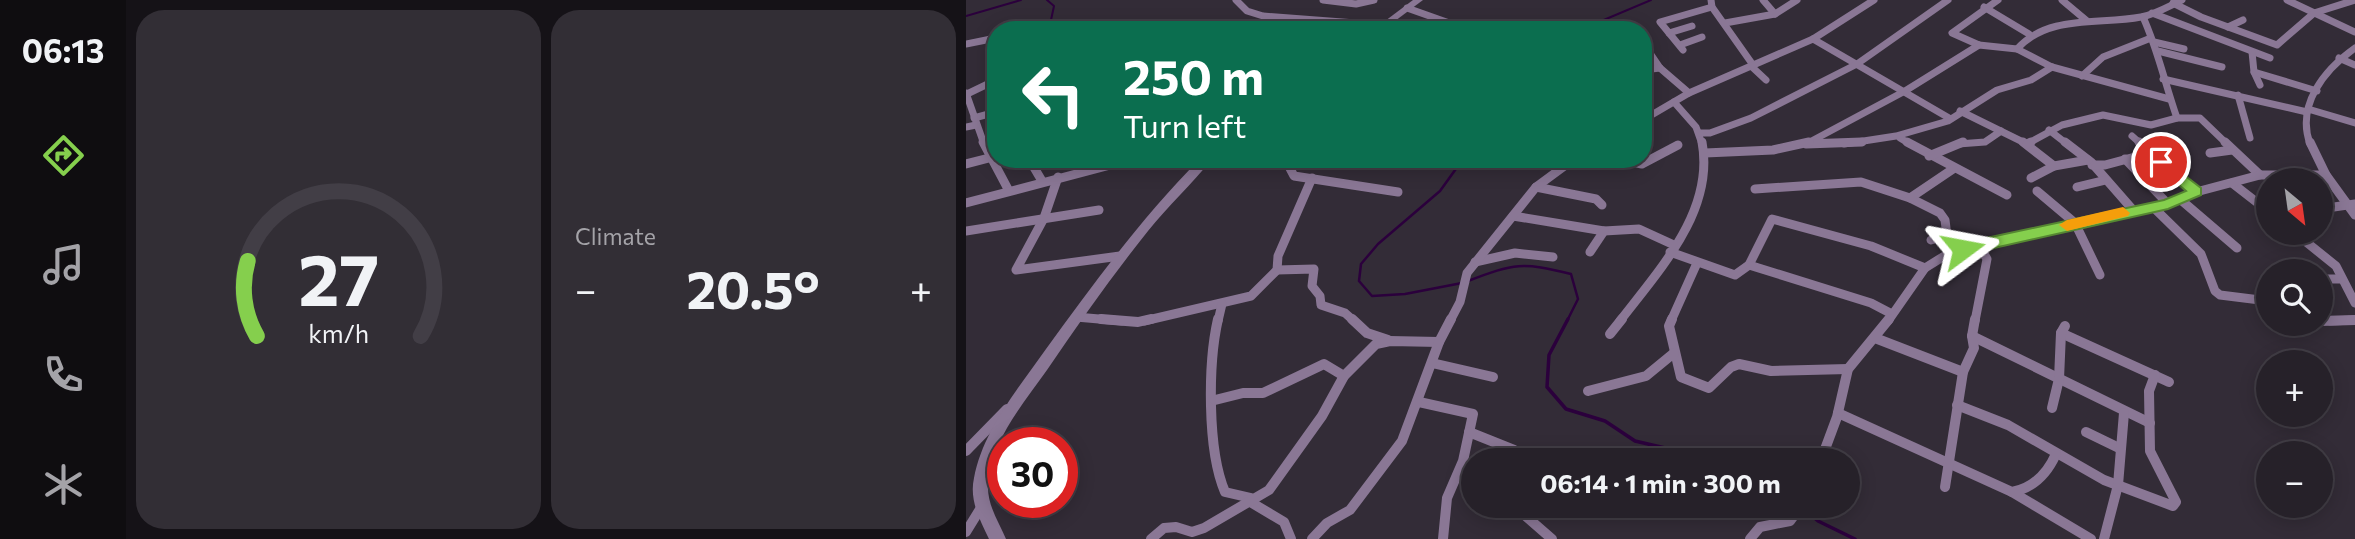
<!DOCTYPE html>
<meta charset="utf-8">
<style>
body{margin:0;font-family:Commissioner,sans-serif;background:#322e35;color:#f1f3f6;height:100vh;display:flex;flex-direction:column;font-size:26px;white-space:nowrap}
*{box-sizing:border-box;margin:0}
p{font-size:23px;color:#a4a3a8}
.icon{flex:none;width:38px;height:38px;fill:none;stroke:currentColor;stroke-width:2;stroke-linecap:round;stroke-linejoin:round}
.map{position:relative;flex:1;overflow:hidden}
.sheet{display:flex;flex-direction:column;gap:10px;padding:10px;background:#151217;width:840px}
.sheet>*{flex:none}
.banner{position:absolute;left:21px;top:21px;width:665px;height:147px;border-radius:28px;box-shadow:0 4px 18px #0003,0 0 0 2px #423e46;background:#0b6e4f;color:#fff;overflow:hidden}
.needle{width:46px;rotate:151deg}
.tools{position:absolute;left:1290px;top:168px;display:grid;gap:14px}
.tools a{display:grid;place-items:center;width:77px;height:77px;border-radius:50%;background:#262129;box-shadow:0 4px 18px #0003,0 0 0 2px #423e46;font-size:35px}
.speed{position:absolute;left:21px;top:427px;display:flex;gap:14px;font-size:35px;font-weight:700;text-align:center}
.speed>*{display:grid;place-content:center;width:91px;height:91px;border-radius:50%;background:#262129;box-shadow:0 4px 18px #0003,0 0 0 2px #423e46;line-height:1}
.speed .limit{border:10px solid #d22;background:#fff;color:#111}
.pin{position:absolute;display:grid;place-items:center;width:60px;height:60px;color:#fff;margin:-30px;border:4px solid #fff;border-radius:50%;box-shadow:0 2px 7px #0007}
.me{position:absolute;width:77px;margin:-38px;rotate:77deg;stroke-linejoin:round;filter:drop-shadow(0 0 5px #0008)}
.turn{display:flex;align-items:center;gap:24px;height:147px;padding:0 21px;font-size:32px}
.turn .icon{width:91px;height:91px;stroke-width:2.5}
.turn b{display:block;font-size:49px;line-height:60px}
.big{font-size:52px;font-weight:700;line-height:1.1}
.sheet .card{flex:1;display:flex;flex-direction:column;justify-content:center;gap:10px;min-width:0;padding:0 24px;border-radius:28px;background:#322e35}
.sheet .dial{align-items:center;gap:0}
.dial svg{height:182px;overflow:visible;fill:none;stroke:#423e46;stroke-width:7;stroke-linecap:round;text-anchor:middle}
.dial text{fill:#f1f3f6;stroke:none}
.heat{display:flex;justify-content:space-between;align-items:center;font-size:38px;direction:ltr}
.sheet .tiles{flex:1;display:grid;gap:10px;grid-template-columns:repeat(2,1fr)}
.trip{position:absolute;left:495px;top:448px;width:399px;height:70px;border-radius:35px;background:#262129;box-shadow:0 4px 18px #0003,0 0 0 2px #423e46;font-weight:700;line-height:70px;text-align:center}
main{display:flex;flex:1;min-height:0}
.dock{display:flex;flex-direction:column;width:126px;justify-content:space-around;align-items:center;background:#0f0d10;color:#a4a3a8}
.dock .icon{width:49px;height:49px}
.dock .active{color:#85cf4d}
.dock b{font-size:32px;color:#f1f3f6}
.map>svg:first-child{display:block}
</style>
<main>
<nav class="dock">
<b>06:13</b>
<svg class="icon active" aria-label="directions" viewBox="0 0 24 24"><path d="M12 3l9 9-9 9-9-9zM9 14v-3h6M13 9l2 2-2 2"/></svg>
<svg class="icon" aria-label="music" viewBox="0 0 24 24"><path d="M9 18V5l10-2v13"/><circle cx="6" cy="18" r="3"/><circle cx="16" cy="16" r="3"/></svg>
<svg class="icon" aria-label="phone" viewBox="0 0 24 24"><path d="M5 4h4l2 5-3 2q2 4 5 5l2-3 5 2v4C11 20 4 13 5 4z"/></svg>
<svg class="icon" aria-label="climate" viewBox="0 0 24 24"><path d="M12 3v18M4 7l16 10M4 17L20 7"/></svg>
</nav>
<section class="sheet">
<div class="tiles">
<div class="card dial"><svg viewBox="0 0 100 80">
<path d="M14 69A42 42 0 1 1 86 69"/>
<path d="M14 69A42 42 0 0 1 10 36" stroke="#85cf4d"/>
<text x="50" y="56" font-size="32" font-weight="700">27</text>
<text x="50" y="72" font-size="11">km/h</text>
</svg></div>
<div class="card"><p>Climate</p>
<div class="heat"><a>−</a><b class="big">20.5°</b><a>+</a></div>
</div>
</div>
</section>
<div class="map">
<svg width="1389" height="539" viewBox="0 0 1389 539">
<rect width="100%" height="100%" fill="#332c37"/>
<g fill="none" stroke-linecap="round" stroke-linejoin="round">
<g stroke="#2b003c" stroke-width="2">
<path d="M 81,0 L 88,6 L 85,20 L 89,30"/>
<path d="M 0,16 L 55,0"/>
<path d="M 614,30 L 685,0"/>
</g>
<g stroke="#2b003c" stroke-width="2.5">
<path d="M 488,159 L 492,166 L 474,191 L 412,244 L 395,264 L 393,281 L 406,296 L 439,294 L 496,283"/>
<path d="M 502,281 C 549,263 556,262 605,274 L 612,299 L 601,321"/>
</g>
<g stroke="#2b003c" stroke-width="3.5">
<path d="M 602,319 L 583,355 L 581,387 L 600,409 L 639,421 L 669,441 L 712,451 L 747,453 L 762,460"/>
<path d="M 838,509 L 852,521 L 889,539"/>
</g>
<g stroke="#8a7795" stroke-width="7">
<path d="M 270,0 L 281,11 L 297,16 L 416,25"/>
<path d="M 357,0 L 390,4 L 408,0"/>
<path d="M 745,0 L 746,7 L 787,65"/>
<path d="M 797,0 L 809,14"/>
<path d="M 1032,0 L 986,33 L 1013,45 L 1051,49 L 1086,67 L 1203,99"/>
<path d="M 1096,0 L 1121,21"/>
<path d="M 1321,0 L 1389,32"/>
<path d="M 1207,3 L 1235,17 L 1311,45 L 1348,13 L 1389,0"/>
<path d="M 1018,7 L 1063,34"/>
<path d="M 441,8 L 503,30"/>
<path d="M 1186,13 L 1304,58"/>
<path d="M 1177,17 C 1192,50 1199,84 1211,118"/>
<path d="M 759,23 L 809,14 L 831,0"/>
<path d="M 1262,27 L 1277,20"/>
<path d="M 703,33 L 726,26"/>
<path d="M 24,39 L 30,55"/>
<path d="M 847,39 L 983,118"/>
<path d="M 1188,42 L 1218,49"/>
<path d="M 677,43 L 694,68 L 723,93"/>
<path d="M 0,44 L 30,38"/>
<path d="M 714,45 L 736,37"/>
<path d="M 1051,49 C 1082,14 1134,25 1175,17 C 1190,14 1203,6 1216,0"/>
<path d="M 717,50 L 694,22 L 746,7"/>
<path d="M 1192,51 L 1256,67"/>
<path d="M 1286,52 L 1288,72 L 1294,85"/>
<path d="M 1373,58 L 1389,65"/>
<path d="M 785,66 L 800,80"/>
<path d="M 677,70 L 694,68"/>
<path d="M 1288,72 L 1351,91"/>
<path d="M 1116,76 L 1137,57 L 1185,38"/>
<path d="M 1197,79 L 1341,112"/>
<path d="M 0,93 L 18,144"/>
<path d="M 1,94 L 30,80"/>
<path d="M 1272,95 L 1284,138"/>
<path d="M 708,102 L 730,127 L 736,144"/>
<path d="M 1342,109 L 1389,123"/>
<path d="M 994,111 L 1061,144"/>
<path d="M 8,118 L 30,112"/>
<path d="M 677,120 L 723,93 L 847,39 L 908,0"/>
<path d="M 0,127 L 10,125"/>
<path d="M 1083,130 L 1101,144"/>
<path d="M 734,133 L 744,133 L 785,118 L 891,64 L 982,0"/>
<path d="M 1166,136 L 1175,144"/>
<path d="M 934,138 L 944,144"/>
<path d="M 840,144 L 939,91 L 1013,45"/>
<path d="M 878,144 L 930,136 L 982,121 L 1031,90 L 1065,80 L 1086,67"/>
<path d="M 992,144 L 1019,142 L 1035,131"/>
<path d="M 1061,144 L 1096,125 L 1137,115 L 1185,125 L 1211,118 L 1234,118 L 1261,144"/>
<path d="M 1344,144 C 1330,105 1358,70 1389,48"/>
</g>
<g stroke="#8a7795" stroke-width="9">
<path d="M 17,142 L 43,191"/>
<path d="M 941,142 L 1041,195"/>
<path d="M 1057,142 L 1088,166"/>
<path d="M 1099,142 L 1125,162 L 1167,210"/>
<path d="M 1173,142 L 1230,192"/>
<path d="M 1259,142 L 1294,175"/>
<path d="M 1344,142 L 1360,175 L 1389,215"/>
<path d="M 840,144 L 896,142"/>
<path d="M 1061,144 L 1065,142"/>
<path d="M 739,153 L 807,150 L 843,142"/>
<path d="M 1244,153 L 1266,150"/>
<path d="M 963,156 L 997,142"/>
<path d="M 63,159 L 76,181"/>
<path d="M 319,159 L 328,176 L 432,192"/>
<path d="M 653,159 L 676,164 L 712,145"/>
<path d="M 1159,159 L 1202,204"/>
<path d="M 0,164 L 23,158"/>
<path d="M 1126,165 L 1139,165 L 1184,153"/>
<path d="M 92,177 L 78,218 L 50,270 L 154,256"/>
<path d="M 1065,178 L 1088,166 L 1122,160"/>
<path d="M 1266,183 L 1302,211"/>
<path d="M 570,187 L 630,199 L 636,205"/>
<path d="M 1111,187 L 1140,180"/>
<path d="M 789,189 L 895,182 L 944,198 L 974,213 L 979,220 L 981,236 L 997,249 L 1202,204 L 1230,192 L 1294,175 L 1360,175"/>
<path d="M 1071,191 L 1109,223 L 1134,275"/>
<path d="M 944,198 L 987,169"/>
<path d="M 1215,200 L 1271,248"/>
<path d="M 0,203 L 167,159"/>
<path d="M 1187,207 L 1235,254 L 1249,291 L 1254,295 L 1302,301"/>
<path d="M 1354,209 L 1389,204"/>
<path d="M 547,216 L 638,231 L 673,229 L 708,245"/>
<path d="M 0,231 L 133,210"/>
<path d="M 1329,233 L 1370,266 L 1389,303"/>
<path d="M 965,240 L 981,236"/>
<path d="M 624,252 L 638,231"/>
<path d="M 704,252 L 769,275 L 783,265 L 806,219 L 905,246 L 959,268"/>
<path d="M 509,262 L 549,253 L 587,257"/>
<path d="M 783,265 L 905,303 L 926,314"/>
<path d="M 311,270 L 348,269 L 346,286 L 354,296 L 355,305 L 379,313 L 388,321"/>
<path d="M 1354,279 L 1375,279"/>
<path d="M 110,317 L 156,321"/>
<path d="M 178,321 L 285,296 L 311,270 L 312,256 L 346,178"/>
<path d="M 252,321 L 256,304"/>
<path d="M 484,321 L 494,302 L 501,273 L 570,187 L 608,159"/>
<path d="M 654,321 C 693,270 749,211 736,142"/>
<path d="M 705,321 L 731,263"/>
<path d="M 922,321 L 959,268 L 980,255"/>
<path d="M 1009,321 L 1021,259 L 1013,245"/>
<path d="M 1364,321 L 1389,320"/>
</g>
<g stroke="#8a7795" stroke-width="10">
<path d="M 135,319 L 172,322 L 185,319"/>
<path d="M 252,319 C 242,363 241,450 259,492 L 285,498"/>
<path d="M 386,319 L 401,333 L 422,340"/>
<path d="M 706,319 L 703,326 L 715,377 L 743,388 L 765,367 L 773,364 L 805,371 L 882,369"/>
<path d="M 1354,321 L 1389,320"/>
<path d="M 1095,333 L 1203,382"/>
<path d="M 644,334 L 656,319"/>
<path d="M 1006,336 L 1184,423"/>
<path d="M 909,338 L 997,372"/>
<path d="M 466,363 L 527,377"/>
<path d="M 622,391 L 680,376 L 708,353"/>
<path d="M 249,400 L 277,393 L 297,393 L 358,364 L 378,376"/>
<path d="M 453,402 L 507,414 L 497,461 L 481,498 L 477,539"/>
<path d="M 991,405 L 1042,425 L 1138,480 L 1207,506 L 1210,502 L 1184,451 L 1183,391 L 1189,375"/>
<path d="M 1086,408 L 1093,379 L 1095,333 L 1099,326"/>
<path d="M 872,413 L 1046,492 C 1068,488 1081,474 1090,454"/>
<path d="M 503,432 L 548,450 L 551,454 L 549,460"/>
<path d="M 1120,432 L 1153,448"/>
<path d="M 0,451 L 41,409"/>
<path d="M 855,460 L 871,417 L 882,369 L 923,319"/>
<path d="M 979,487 L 997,372 L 1008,348 L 1006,336 L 1009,319"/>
<path d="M 1046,492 L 1125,539"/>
<path d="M 281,500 L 318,522 L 325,539"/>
<path d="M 548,506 L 586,539"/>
<path d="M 0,532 L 16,506"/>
<path d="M 185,539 L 198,528 L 210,527 L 226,532 L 238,528 L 303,490 L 356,416 L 378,376 L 410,344 L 424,341 L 473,342"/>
<path d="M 346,539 L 361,523 L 384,510 L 436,441 L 473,342 L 485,319"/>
<path d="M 784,539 L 794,527 L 824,521 L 835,506"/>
<path d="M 1138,539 L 1152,485 L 1158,413"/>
</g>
<g fill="#8a7795" fill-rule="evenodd">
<path d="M 447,0 L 457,0 L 417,30 L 407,30 Z"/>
<path d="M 234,159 L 246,159 C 226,184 202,206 182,231 C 146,276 113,323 81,370 C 57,404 25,441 22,484 C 21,505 32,520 40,539 L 23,539 C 14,520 3,500 8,478 C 17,430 52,389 80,349 C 128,283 176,217 234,159 Z"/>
</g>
</g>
<path fill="#85cf4d" stroke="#568732" stroke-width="2" d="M 1195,157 L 1235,188 L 1235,195 L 1202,209 L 997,255 L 989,249 L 997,243 L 1198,200 L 1220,191 L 1190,165 L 1188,162 Z"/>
<path fill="#f59e0b" d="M 1157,207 L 1164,213 L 1162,216 L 1101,231 L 1093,225 L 1101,220 Z"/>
</svg>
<div class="tools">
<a><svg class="needle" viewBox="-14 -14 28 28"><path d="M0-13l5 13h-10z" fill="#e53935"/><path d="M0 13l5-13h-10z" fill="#a4a3a8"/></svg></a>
<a><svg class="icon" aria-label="search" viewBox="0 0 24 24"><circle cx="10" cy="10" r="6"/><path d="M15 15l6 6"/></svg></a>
<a>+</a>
<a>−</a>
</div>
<div class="speed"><div class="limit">30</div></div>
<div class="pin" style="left:1195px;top:162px;background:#d93025"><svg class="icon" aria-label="arrive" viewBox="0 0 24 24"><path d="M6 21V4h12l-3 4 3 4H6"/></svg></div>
<svg class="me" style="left:997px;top:249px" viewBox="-20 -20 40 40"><path d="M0-17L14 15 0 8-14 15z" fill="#85cf4d" stroke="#fff" stroke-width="4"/></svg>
<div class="trip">06:14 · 1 min · 300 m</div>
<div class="banner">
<div class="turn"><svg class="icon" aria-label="left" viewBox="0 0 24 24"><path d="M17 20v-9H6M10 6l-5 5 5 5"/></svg><div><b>250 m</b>Turn left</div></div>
</div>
</div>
</main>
